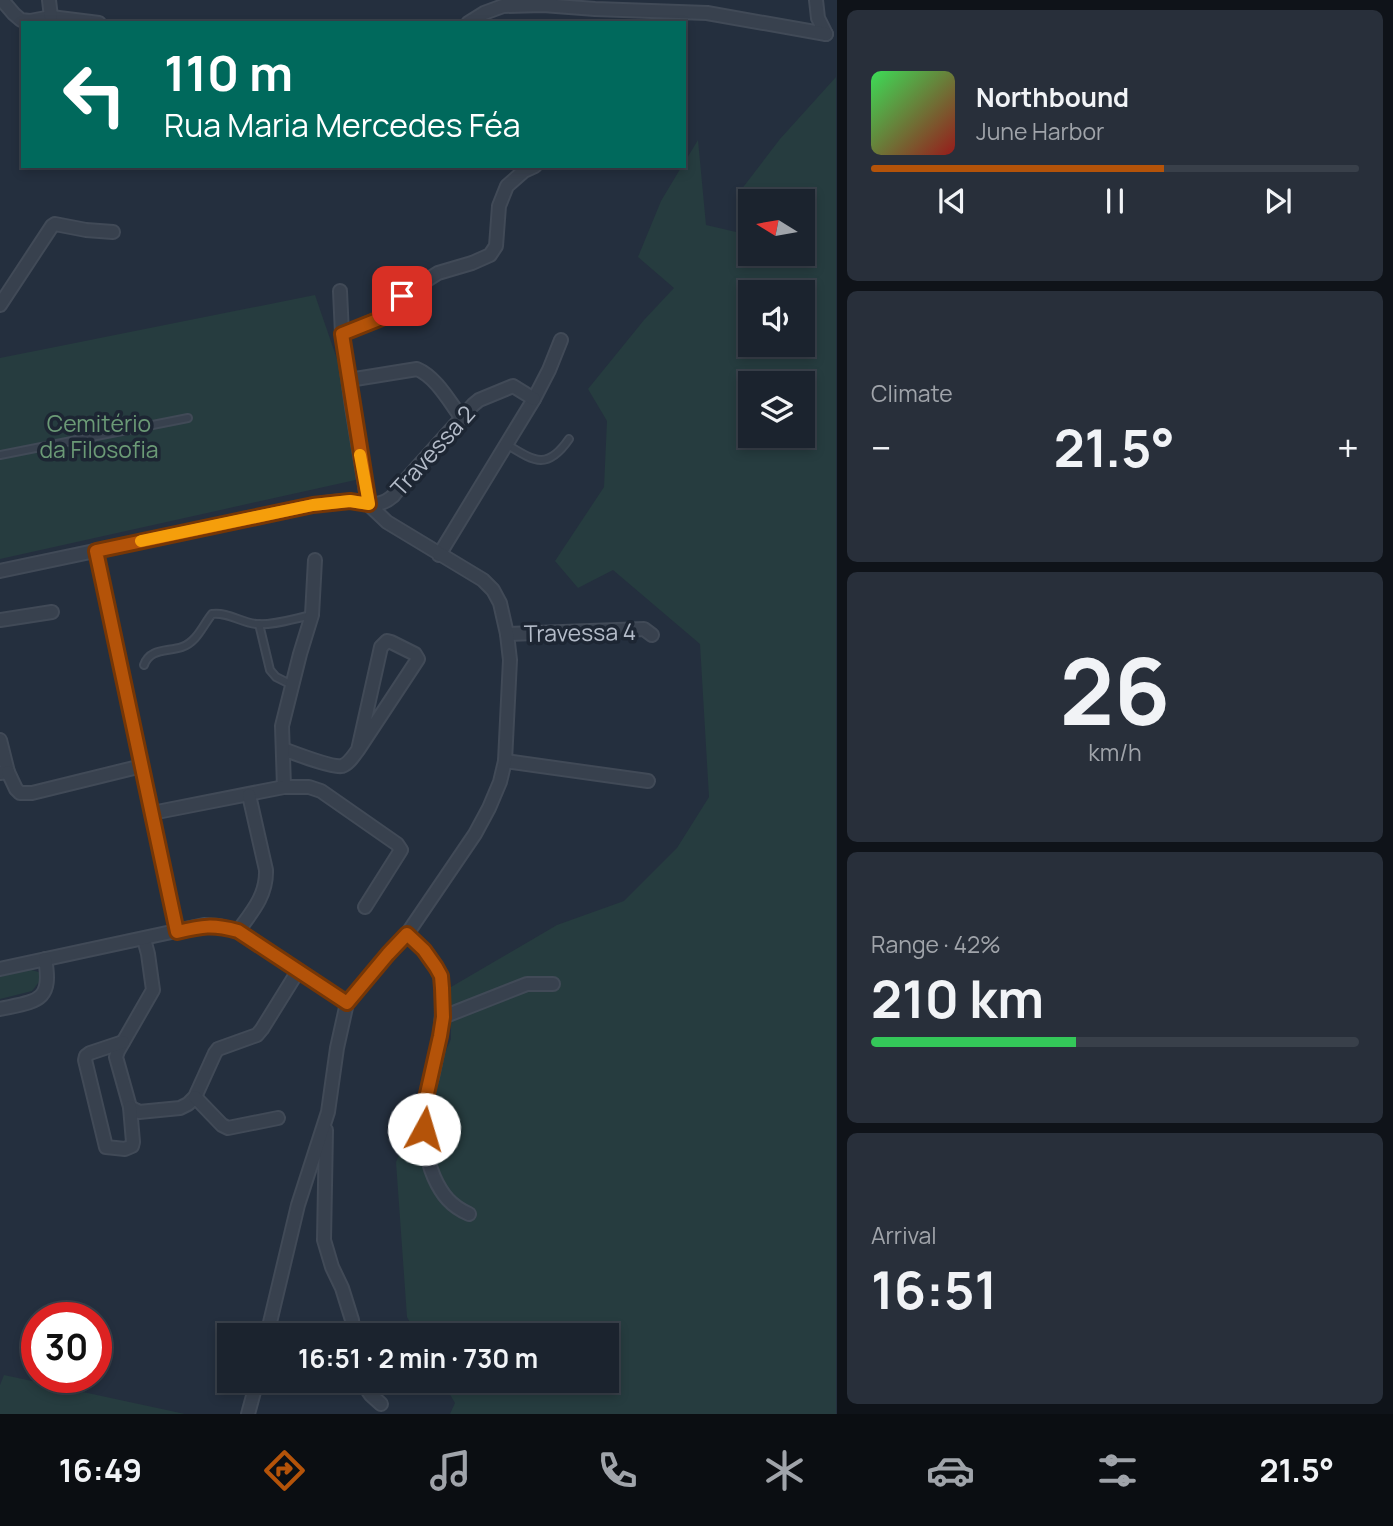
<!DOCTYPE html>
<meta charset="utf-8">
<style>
body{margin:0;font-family:Manrope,sans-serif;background:#282f3a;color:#f1f3f6;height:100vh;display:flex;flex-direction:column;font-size:26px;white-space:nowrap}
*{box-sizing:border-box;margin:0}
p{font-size:23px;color:#a0a4aa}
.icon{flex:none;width:38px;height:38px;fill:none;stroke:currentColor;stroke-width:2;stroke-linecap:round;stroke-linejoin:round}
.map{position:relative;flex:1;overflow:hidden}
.drawer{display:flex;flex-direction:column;gap:10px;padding:10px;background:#0f1319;width:556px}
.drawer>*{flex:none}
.banner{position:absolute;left:21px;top:21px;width:665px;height:147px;border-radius:0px;box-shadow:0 4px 10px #0003,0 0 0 2px #39404a;background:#00695c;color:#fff;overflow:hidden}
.needle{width:46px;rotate:281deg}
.controls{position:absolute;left:738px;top:189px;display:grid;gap:14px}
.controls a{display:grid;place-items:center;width:77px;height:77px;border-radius:0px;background:#1b232e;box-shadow:0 4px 10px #0003,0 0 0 2px #39404a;font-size:35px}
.speed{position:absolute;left:21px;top:1302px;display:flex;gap:14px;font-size:35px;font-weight:700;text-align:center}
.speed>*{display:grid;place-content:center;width:91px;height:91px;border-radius:50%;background:#1b232e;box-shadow:0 4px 10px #0003,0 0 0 2px #39404a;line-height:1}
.speed .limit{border:10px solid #d22;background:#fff;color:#111}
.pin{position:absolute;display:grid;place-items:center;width:60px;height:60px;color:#fff;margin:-30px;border-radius:14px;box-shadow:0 4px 10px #0006}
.me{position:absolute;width:77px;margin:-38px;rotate:6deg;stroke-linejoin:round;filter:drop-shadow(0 0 5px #0008)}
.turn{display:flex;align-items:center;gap:24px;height:147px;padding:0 28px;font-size:32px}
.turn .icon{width:91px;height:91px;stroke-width:2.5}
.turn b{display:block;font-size:49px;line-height:60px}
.big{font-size:52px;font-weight:700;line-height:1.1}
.drawer .card{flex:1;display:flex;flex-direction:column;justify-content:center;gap:10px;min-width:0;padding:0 24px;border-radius:10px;background:#282f3a}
.drawer .dial{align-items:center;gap:0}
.dial b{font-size:91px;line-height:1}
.song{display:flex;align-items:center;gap:21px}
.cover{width:84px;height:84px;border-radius:10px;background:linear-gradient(135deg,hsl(130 70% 55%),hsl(0 70% 35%))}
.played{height:7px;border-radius:4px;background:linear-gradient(90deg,#b45309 60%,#39404a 60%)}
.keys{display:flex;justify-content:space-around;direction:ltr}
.heat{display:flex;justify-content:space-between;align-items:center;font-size:38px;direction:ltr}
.charge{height:10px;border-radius:5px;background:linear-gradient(90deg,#34c759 42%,#39404a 0)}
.trip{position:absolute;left:217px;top:1323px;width:402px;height:70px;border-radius:0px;background:#1b232e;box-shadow:0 4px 10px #0003,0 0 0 2px #39404a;font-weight:700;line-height:70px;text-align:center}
.tab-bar{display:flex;height:112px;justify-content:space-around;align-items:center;background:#0b0e12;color:#a0a4aa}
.tab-bar .icon{width:49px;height:49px}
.tab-bar .current{color:#b45309}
.tab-bar b{font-size:32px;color:#f1f3f6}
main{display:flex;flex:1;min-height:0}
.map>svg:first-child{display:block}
</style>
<main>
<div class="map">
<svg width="837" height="1414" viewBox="0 0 837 1414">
<rect width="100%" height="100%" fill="#242f3e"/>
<g fill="#263c3f" fill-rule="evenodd">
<path d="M 836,77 L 836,1414 L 450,1414 L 455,1403 L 442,1381 L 607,1381 L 607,1335 L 417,1335 L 407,1317 L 396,1162 L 451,1039 L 451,987 L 557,925 L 624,901 L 677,848 L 709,797 L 700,644 L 613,570 L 578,588 L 555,561 L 604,487 L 607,421 L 588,389 L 644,320 L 674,288 L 638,257 L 661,201 L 682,166 L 684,166 L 684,163 L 698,140 L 706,225 L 736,232 L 741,190 L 780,139 ZM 751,201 L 803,201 L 803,254 L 751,254 ZM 751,292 L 803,292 L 803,345 L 751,345 ZM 751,383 L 803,383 L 803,436 L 751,436 Z"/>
<path d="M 315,295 L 338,362 L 360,479 L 0,559 L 0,358 Z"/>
<path d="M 25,968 L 45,974 L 32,991 L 0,999 L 0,973 Z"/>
<path d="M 4,1375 L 185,1414 L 0,1414 L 0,1385 Z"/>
</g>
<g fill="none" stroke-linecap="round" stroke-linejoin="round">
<defs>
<g id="service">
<path d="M 506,444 C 534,461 547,471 569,439"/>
<path d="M 0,455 L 188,418"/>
<path d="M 259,624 L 270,670 L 276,677 L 292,685"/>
<path d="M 144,665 C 150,648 167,652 182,647 C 197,642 203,625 212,614 C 228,612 240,622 256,624 C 272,626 296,618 312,615"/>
</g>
<g id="minor">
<path d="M 2,0 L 14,14 L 21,20 L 30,21 L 51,17 L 99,23"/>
<path d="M 49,0 L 51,17"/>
<path d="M 816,0 L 818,18 L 826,34"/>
<path d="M 468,23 L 484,13 L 503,6 L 543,5 L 595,9 L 707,13 L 826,34"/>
<path d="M 0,305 L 52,226 L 55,224 L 86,230 L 113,232"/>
<path d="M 342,334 L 387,315 L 402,296 L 438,273 L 472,263 L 490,255 L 496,246 L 499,206 L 507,186 L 524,171 L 535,166"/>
<path d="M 349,380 L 417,369 C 436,377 449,401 461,417"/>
<path d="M 96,551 L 177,932"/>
<path d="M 439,555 L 534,399 L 549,370 L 561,340"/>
<path d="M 0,571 L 313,505 C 324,503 337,501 348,501 C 367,501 377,510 393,496 L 403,483 L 473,405 L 479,400 L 513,386 L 534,399"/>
<path d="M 0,620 L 52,612"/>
<path d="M 507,634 L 644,629 L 652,635"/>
<path d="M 0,740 L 8,772 L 0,773"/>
<path d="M 283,749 C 294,753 332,768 342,766 C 349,764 354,755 358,750 L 381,647 L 387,641 L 391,642 L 415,654 L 418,659 L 358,750"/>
<path d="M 505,761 L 648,781"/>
<path d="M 8,772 L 16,789 L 20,793 L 32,793 L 142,766"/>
<path d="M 284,787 L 282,726 L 300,654 L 312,615 L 315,560"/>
<path d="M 152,813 L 284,787 L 309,787 L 321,791 L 397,844 L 401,850 L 365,907"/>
<path d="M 238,931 C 252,912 267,895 266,870 L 249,795"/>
<path d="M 407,934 C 420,946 435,959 440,976 C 444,985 442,997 442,1008 C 442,1031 437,1054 432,1077 C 429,1087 425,1097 424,1108 C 422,1130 425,1156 434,1177 C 442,1195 451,1206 469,1214"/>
<path d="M 144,939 L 148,954 L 153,990 L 118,1051 L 116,1057 L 130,1107 L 139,1112 L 180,1108 L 188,1104 L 195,1097 L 215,1053 L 218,1049 L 257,1035 L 262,1029 L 298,971"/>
<path d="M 0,969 L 204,925 L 219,926 L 238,931 L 347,1003"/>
<path d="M 0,1009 C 37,1001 53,1002 45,959"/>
<path d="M 443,1017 L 527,984 L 553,984"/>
<path d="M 123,1042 L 90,1053 L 86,1056 L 85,1060 L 106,1147 L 125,1149 L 132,1146 L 133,1142 L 130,1107"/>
<path d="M 195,1097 L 222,1125 L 228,1128 L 278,1118"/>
<path d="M 326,1130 L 324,1240 L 332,1267 L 342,1288 L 352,1320 L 354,1335"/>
<path d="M 267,1335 L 298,1205 L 328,1112 L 337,1048 L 347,1003 L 388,954 L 407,934 L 475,834 L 489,808 L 500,782 L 505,761 L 510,660 L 507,634 L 500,603 L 493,590 L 483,580 L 387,522 L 368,504 L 352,407 L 342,334 L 340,291"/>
<path d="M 361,1381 L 371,1395 L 381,1404"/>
<path d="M 248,1414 L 257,1381"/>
</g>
</defs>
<use href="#service" stroke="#414a57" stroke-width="10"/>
<use href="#minor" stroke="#414a57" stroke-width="16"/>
<use href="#service" stroke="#38414e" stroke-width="6"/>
<use href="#minor" stroke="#38414e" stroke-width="12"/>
</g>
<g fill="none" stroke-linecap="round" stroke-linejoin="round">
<defs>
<path id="route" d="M 402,296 L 387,316 L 342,334 L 369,504 L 350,501 L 313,505 L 96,551 L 177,932 C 203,926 212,924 238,931 L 347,1003 L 388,954 L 407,934 L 424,950 L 436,967 L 441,976 L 442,988 L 443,1017 L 440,1036 L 424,1107 L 424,1129"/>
</defs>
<use href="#route" stroke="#753606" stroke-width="18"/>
<use href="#route" stroke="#b45309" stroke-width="12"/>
<path stroke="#f59e0b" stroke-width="12" d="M 141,541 L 313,505 L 350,501 L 369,504 L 360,455"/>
</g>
<g text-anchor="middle" stroke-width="7" stroke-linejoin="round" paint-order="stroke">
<g font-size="23" fill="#6b9a76" stroke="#1d2633">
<text x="99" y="432">Cemitério<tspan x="99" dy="26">da Filosofia</tspan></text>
</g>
<g font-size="23" fill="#b4bcc9" stroke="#1d2633">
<text transform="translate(433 451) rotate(-48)" y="8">Travessa 2</text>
<text transform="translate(580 633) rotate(-1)" y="8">Travessa 4</text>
</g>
</g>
</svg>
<div class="controls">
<a><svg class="needle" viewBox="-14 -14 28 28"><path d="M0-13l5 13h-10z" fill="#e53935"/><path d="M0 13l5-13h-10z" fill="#a0a4aa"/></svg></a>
<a><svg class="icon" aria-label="sound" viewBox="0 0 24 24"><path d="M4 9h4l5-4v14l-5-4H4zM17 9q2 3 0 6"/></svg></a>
<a><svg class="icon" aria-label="layers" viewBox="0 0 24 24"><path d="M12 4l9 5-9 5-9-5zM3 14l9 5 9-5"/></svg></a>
</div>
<div class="speed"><div class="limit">30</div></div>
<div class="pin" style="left:402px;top:296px;background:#d93025"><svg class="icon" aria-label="arrive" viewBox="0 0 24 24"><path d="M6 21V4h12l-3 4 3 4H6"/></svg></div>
<svg class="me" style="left:424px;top:1129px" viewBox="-20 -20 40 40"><circle r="19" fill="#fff"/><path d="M0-13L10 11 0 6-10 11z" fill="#b45309"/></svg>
<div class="trip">16:51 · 2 min · 730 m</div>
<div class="banner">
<div class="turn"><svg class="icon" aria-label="left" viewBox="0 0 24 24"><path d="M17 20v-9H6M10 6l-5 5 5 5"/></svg><div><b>110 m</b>Rua Maria Mercedes Féa</div></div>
</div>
</div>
<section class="drawer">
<div class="card">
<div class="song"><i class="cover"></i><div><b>Northbound</b><p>June Harbor</p></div></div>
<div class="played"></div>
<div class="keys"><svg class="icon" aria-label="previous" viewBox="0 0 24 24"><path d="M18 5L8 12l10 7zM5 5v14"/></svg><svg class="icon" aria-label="pause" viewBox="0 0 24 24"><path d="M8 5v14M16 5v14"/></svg><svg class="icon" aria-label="next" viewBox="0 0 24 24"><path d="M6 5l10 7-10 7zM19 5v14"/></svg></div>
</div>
<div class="card"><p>Climate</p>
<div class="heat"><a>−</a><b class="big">21.5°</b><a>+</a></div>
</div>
<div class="card dial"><b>26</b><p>km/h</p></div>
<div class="card"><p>Range · 42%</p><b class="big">210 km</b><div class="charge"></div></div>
<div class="card"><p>Arrival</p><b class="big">16:51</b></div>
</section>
</main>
<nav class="tab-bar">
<b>16:49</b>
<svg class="icon current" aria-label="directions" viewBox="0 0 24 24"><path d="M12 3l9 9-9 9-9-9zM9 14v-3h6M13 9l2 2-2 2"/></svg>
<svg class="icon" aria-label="music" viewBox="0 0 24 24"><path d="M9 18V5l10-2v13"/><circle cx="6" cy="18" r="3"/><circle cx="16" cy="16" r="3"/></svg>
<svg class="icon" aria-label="phone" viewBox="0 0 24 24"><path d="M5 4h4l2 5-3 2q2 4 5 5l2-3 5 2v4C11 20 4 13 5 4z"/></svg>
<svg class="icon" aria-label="climate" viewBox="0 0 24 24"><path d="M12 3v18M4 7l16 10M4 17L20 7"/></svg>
<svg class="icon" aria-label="car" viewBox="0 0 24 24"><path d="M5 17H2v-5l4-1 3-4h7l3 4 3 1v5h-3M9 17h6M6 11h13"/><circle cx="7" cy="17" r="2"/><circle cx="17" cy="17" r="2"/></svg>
<svg class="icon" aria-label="filters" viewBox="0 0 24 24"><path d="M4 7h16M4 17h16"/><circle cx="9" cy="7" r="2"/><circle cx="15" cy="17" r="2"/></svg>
<b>21.5°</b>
</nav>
